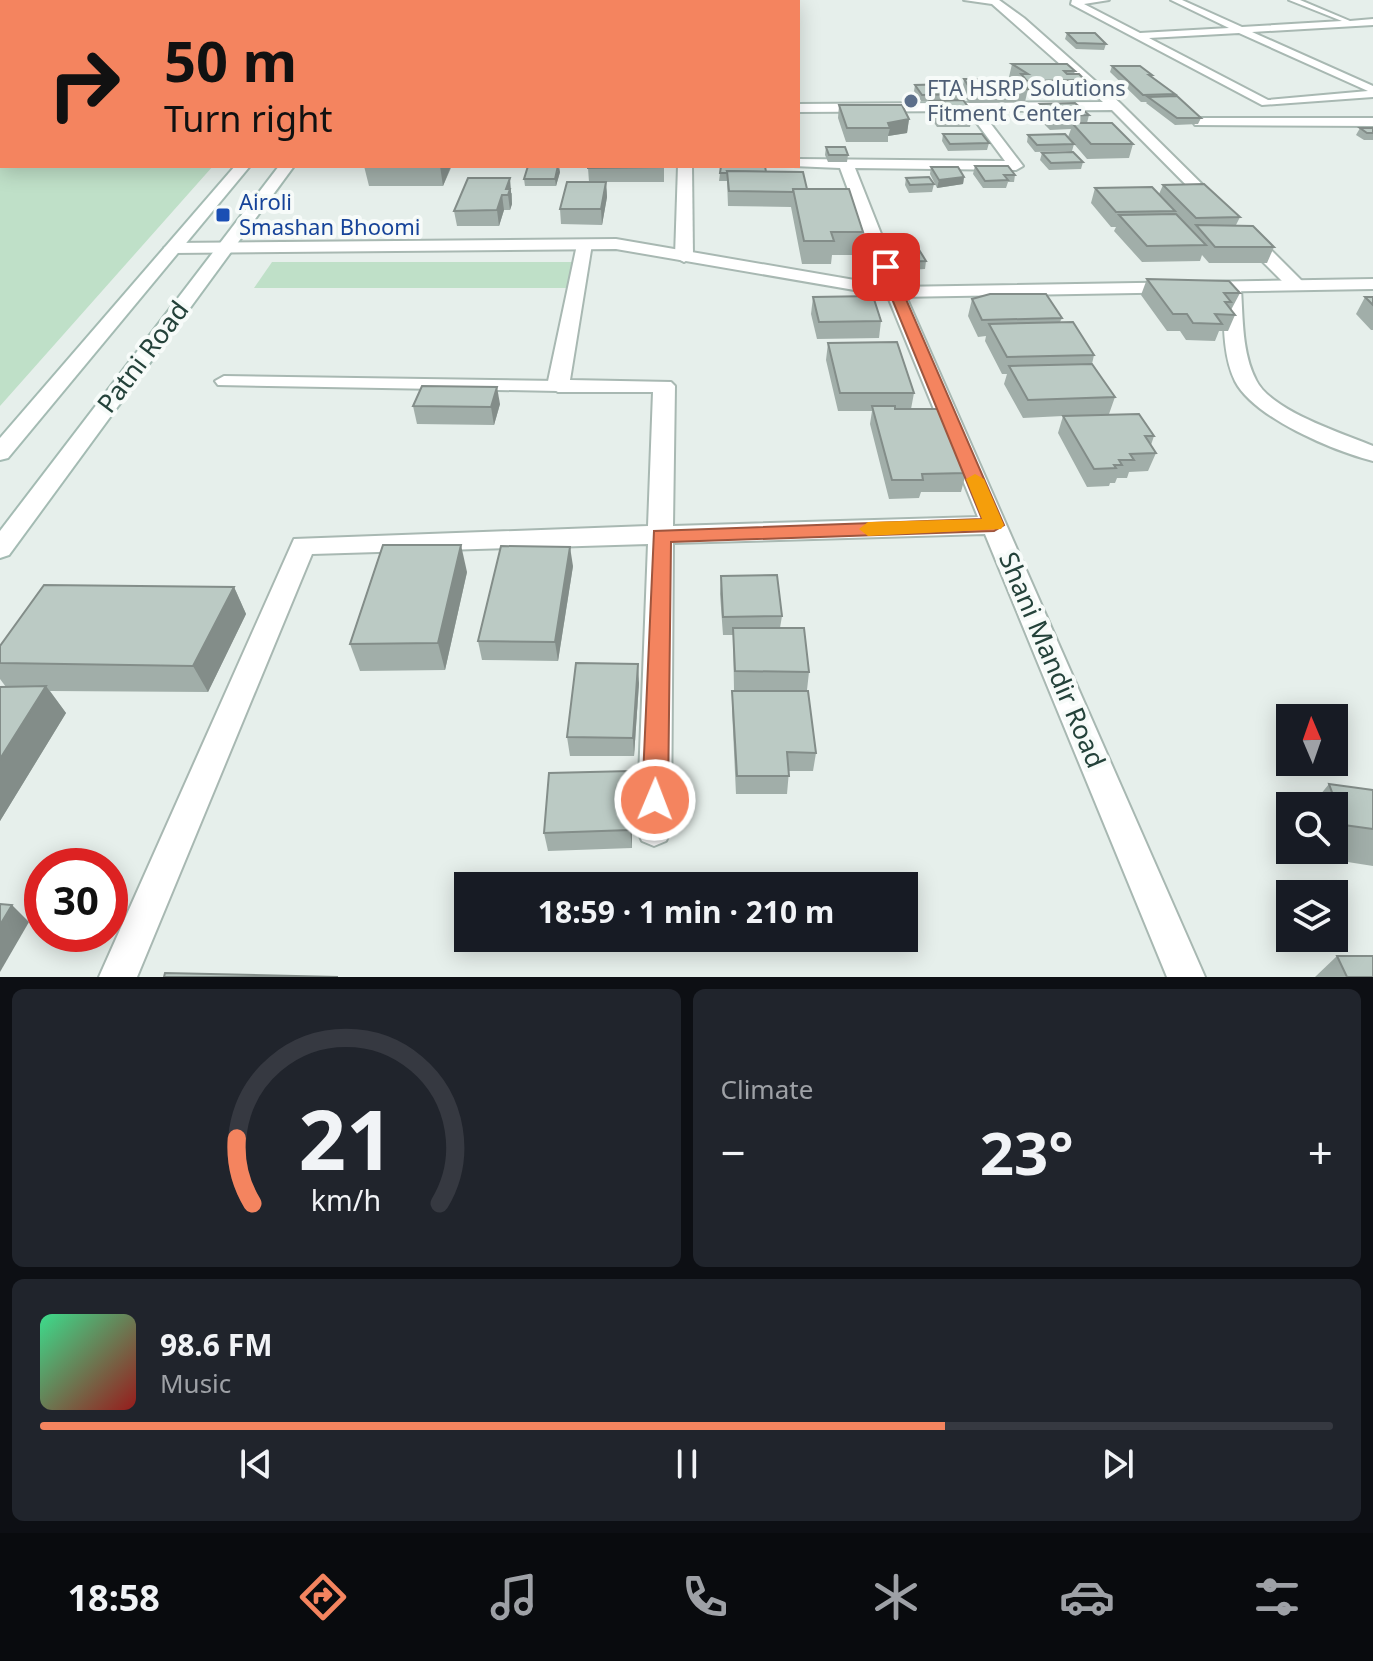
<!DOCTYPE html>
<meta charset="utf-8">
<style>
body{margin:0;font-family:"Noto Sans",sans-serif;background:#20242c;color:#f1f3f6;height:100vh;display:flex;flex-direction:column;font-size:30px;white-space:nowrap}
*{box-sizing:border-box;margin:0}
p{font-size:26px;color:#9ea1a6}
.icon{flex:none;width:44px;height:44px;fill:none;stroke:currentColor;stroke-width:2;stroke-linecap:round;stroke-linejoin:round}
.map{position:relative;height:977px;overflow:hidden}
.side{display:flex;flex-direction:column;gap:12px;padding:12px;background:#0d0f14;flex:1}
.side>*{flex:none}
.banner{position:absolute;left:0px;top:0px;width:800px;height:168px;box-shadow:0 4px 20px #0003;background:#f4845f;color:#111;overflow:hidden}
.needle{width:52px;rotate:358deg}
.tools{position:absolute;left:1276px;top:704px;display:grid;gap:16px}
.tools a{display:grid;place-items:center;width:72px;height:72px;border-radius:0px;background:#171b24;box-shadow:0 4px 20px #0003;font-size:40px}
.speed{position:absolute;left:24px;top:848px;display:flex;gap:16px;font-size:40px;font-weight:700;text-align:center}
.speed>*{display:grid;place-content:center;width:104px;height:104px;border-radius:50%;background:#171b24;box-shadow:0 4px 20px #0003;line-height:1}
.speed .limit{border:12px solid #d22;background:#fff;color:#111}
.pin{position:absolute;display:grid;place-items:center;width:68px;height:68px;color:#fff;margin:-34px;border-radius:16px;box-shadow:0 4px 12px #0006}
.me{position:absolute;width:88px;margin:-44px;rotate:1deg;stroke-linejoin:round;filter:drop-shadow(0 0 6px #0008)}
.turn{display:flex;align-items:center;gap:28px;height:168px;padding:0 32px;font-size:36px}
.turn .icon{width:104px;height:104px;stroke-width:2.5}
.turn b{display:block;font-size:56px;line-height:68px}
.big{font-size:60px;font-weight:700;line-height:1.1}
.side .widget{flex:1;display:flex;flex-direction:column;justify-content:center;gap:12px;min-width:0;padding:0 28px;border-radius:12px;background:#20242c}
.side .dial{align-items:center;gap:0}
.dial svg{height:208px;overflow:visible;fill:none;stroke:#363941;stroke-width:7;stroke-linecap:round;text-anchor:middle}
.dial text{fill:#f1f3f6;stroke:none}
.song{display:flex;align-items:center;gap:24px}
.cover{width:96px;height:96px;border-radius:12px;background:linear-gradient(135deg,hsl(150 70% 55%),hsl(0 70% 35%))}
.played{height:8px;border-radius:4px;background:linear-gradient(90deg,#f4845f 70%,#363941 70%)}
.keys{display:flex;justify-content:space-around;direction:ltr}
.heat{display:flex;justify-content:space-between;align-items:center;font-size:44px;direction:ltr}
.side .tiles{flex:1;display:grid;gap:12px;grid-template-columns:1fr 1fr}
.widget:last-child{grid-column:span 2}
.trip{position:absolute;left:454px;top:872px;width:464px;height:80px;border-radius:0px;background:#171b24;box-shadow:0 4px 20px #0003;font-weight:700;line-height:80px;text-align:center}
.menu{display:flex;height:128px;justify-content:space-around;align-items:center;background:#090b0e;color:#9ea1a6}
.menu .icon{width:56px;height:56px}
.menu .on{color:#f4845f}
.menu b{font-size:36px;color:#f1f3f6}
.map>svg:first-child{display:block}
</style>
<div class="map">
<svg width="1373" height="977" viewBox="0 0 1373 977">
<rect width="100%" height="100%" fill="#e6efeb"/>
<g fill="#bfe0c8">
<path d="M 0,3 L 2,166 L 213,166 L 0,406 Z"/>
<path d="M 272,262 L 582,262 L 577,288 L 254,288 Z"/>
</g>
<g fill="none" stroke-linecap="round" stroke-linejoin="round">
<defs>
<g id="service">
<path d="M 1072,0 L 1109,0 L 1084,4 L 1140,33 L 1229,28 L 1171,0 L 1182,0 L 1242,27 L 1342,21 L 1289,0 L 1300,0 L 1350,21 L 1373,19 L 1373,25 L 1252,32 L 1373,86 L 1373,97 L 1262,105 L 1071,4 ZM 1239,33 L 1368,91 L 1268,100 L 1149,38 Z"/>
<path d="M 224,376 L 558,381 L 567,386 L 558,391 L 218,385 L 215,381 Z"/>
</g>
<g id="minor">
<path d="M 964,0 L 999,0 L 1024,18 L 1120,103 L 1224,206 L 1210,209 L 1112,110 L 981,111 L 1023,166 L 1016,170 L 855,168 L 904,292 L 1205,977 L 1167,977 L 985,534 L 673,543 L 671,830 L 666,841 L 654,846 L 642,841 L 637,830 L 648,544 L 312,554 L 137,977 L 99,977 L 294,539 L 648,526 L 653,392 L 558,392 L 547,386 L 578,240 L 590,240 L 592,244 L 570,380 L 671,382 L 675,386 L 673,526 L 978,517 L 886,292 L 840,168 L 793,166 L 798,166 L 798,159 L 1005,161 L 968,111 L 798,112 L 798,104 L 1103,102 L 992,4 Z"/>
<path d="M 1200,118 L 1373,118 L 1373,126 L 1195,125 L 1193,122 Z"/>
<path d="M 678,166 L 692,166 L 693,257 L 684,262 L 675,257 Z"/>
<path d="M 1248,232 L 1254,233 L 1303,282 L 1303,290 L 1291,290 L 1242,241 L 1242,233 Z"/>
<path d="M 1232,284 L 1241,289 C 1243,319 1242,353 1256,380 C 1271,411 1342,433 1373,446 L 1373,461 C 1334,451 1254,418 1235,381 C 1222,354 1224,319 1223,289 Z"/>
</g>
<path id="tertiary" d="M 616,239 L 895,287 L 1373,279 L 1373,289 L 895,297 L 616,249 L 172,253 L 164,248 L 172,243 Z"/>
<g id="secondary">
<path d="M 578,0 L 595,0 L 577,2 Z"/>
<path d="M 619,0 L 636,0 L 618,2 Z"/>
<path d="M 235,166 L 250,166 L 8,458 L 0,460 L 0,438 Z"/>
<path d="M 279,166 L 294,166 L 9,555 L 0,558 L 0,531 Z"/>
</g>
</defs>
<use href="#service" stroke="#a8b8b2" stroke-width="4"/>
<use href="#minor" stroke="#a8b8b2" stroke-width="4"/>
<use href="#tertiary" stroke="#a8b8b2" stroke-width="4"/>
<use href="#secondary" stroke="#a4bbb3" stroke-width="4"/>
<use href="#service" fill="#fff" fill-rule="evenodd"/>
<use href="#minor" fill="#fff" fill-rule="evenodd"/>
<use href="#tertiary" fill="#fff" fill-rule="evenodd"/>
<use href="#secondary" fill="#fff" fill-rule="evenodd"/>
</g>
<g fill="#a1aea9">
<path d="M 1067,33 L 1106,44 L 1104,50 L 1076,49 L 1065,39 Z"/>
<path d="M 1012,64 L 1075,71 L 1074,74 L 1085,80 L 1081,93 L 1027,93 L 1025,102 L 969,103 L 962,92 L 964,79 L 1013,79 L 1009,77 Z"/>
<path d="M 1112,66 L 1152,75 L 1151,77 L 1175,94 L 1174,97 L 1201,118 L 1198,124 L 1175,125 L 1146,103 L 1147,102 L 1141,102 L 1110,72 Z"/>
<path d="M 915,85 L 960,94 L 959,100 L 973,113 L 970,127 L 937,127 L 928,114 L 930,101 L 921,101 L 914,91 Z"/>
<path d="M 1040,104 L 1089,115 L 1087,123 L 1133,144 L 1129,158 L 1087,159 L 1068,137 L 1071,129 L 1050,130 L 1037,117 Z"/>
<path d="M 839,105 L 909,119 L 907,133 L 888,136 L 888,142 L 846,142 L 838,118 Z"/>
<path d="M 1360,128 L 1373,128 L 1373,140 L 1364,140 L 1356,135 Z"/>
<path d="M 943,134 L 989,143 L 987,150 L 948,151 L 942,141 Z"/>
<path d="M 1028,135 L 1074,144 L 1072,151 L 1035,152 L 1027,142 Z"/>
<path d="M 826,147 L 848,155 L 847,162 L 828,162 L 825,155 Z"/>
<path d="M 1042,153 L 1083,162 L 1081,169 L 1049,170 L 1040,160 Z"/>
<path d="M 364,166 L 478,166 L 478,168 L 451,168 L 443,186 L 369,186 Z"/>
<path d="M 664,166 L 664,182 L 606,182 L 607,197 L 602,225 L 561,224 L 560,209 L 589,182 L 588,168 Z"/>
<path d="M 975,166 L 1015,175 L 1014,182 L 1008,182 L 1006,188 L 983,188 L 973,174 Z"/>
<path d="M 931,167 L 964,177 L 963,184 L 937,188 L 930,174 Z"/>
<path d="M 560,172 L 556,186 L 525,186 L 524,179 Z"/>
<path d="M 766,172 L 807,189 L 863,232 L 860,255 L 832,255 L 831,264 L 802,264 L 791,207 L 728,206 L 727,181 L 719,181 L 720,173 Z"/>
<path d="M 906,178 L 934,184 L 932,192 L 909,193 L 905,185 Z"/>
<path d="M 1163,185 L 1240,217 L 1236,225 L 1274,247 L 1267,263 L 1209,263 L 1202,255 L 1200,261 L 1142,262 L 1114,231 L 1116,227 L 1111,227 L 1091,203 L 1095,188 L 1159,194 Z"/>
<path d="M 512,193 L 512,204 L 510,210 L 504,210 L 499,226 L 457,226 L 454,211 Z"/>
<path d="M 881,241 L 926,261 L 925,269 L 892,271 L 880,250 Z"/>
<path d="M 1147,279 L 1240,293 L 1231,310 L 1235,315 L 1228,331 L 1219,331 L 1215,341 L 1186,340 L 1180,331 L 1167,331 L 1141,295 Z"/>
<path d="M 813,297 L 881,321 L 879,338 L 817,339 L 811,314 Z"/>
<path d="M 1365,297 L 1373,297 L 1373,330 L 1371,330 L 1356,314 Z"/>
<path d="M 972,299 L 1062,318 L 1060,322 L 1094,355 L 1092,364 L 1115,397 L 1109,414 L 1154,436 L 1151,445 L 1156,453 L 1148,471 L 1129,472 L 1127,478 L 1117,478 L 1115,483 L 1110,483 L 1109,486 L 1087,487 L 1058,433 L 1063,416 L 1023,418 L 1004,384 L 1007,374 L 1002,374 L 985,341 L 986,336 L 978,337 L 968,316 Z"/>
<path d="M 828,343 L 914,393 L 911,409 L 966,473 L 961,492 L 921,492 L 919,498 L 889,499 L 870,424 L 872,411 L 838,411 L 826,360 Z"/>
<path d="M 500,404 L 494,425 L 417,424 L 413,406 Z"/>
<path d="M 573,566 L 558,661 L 482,660 L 478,641 Z"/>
<path d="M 467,572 L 445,670 L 360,671 L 350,644 Z"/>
<path d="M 721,576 L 782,616 L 780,628 L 809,672 L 807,690 L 734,690 L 733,635 L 723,635 L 720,594 Z"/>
<path d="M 234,587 L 246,614 L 208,692 L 50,691 L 66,713 L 0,821 L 0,687 L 6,687 L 0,679 L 0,646 Z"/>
<path d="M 639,683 L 634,756 L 570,756 L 567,737 Z"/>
<path d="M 732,691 L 816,753 L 813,771 L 789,771 L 787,794 L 736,794 L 732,709 Z"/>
<path d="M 631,771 L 632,789 L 632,848 L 548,851 L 544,833 Z"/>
<path d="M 1329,784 L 1373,790 L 1373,866 L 1316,857 L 1313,850 L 1334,850 L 1334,806 L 1311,806 Z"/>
<path d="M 1337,956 L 1373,977 L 1315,977 Z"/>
</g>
<g fill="#838d89">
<path d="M 909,119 L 907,133 L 888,136 L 890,128 L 888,123 Z"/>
<path d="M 440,166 L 451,166 L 443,186 Z"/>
<path d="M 559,166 L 560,172 L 556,186 L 555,179 Z"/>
<path d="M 964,177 L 963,184 L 937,188 L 939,180 Z"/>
<path d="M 510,178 L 512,204 L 510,210 L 508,195 L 506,189 Z"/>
<path d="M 606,182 L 607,197 L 602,225 L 601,209 Z"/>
<path d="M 502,195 L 504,210 L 499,226 L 497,210 Z"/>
<path d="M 497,387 L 500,404 L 494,425 L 491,407 Z"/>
<path d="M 461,545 L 467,572 L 445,670 L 438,643 Z"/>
<path d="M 570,547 L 573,566 L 558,661 L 555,642 Z"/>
<path d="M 234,587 L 246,614 L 208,692 L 193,666 Z"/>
<path d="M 638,664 L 639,683 L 634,756 L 633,738 Z"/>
<path d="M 46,686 L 66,713 L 0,821 L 0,759 Z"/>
<path d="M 631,771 L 632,789 L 632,848 L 630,830 Z"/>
<path d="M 12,905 L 29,922 L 0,972 L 0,925 Z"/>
</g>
<g fill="#bbcac4" stroke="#838d89" stroke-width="2">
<path d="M 1067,33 L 1095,33 L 1106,44 L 1077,43 Z"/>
<path d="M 1012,64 L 1067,64 L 1075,71 L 1064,71 L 1067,74 L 1079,74 L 1085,80 L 1027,81 L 1021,74 L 1028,74 Z"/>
<path d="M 1112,66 L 1140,66 L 1152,75 L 1149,75 L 1175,94 L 1143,95 Z"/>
<path d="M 964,79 L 1019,79 L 1028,89 L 971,90 Z"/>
<path d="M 953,84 L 960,94 L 922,95 L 915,85 Z"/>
<path d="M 1177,96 L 1201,118 L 1177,118 L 1148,97 Z"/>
<path d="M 963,100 L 973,113 L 940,114 L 930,101 Z"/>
<path d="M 1075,103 L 1089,115 L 1054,116 L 1040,104 Z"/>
<path d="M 839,105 L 902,105 L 909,119 L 888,123 L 890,128 L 847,128 Z"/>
<path d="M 1072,123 L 1112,123 L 1133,144 L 1091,144 Z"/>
<path d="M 1360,128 L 1373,128 L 1373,133 L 1367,133 Z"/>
<path d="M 943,134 L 982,134 L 989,143 L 950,144 Z"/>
<path d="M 1065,134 L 1074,144 L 1037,145 L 1028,135 Z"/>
<path d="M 826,147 L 845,147 L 848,155 L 829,155 Z"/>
<path d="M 1073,152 L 1083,162 L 1051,163 L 1042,153 Z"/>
<path d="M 528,166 L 558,166 L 555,179 L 524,179 Z"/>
<path d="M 588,166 L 664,166 L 664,167 L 588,168 Z"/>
<path d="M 721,166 L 765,166 L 766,172 L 727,171 L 728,173 L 720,173 Z"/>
<path d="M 975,166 L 1008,166 L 1015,175 L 1004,175 L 1008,180 L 985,181 Z"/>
<path d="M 931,167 L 958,167 L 964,177 L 939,180 Z"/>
<path d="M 727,171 L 803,172 L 807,189 L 793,189 L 793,192 L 729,191 Z"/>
<path d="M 929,177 L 934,184 L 910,185 L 906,178 Z"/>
<path d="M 468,178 L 510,178 L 506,189 L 510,189 L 508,195 L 502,195 L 497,210 L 454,211 Z"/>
<path d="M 567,182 L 606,182 L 601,209 L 560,209 Z"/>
<path d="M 1204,184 L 1240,217 L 1196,218 L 1163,185 Z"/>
<path d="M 1152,187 L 1175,211 L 1116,212 L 1095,188 Z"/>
<path d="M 793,189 L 849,189 L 863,232 L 831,232 L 834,241 L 804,241 Z"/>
<path d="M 1176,214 L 1206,245 L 1147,246 L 1119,215 Z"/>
<path d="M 1196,225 L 1253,226 L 1274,247 L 1215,247 Z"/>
<path d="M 913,240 L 926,261 L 893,262 L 881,241 Z"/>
<path d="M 1147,279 L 1229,281 L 1240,293 L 1224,293 L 1231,302 L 1225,302 L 1235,315 L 1215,314 L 1222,324 L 1193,323 L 1187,314 L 1173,314 Z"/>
<path d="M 990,294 L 1046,294 L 1062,318 L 982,320 L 972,299 Z"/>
<path d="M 873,296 L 881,321 L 819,322 L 813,297 Z"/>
<path d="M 1365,297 L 1373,297 L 1373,305 Z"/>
<path d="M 1073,322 L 1094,355 L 1007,357 L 989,324 Z"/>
<path d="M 897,342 L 914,393 L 840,393 L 828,343 Z"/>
<path d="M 1092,364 L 1115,397 L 1028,400 L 1009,366 Z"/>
<path d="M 422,386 L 497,387 L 491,407 L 413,406 Z"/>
<path d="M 872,406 L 895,406 L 895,409 L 942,409 L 966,473 L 922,474 L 923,480 L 892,480 Z"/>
<path d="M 1139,414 L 1154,436 L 1145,436 L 1156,453 L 1130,454 L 1134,460 L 1119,460 L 1122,465 L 1114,465 L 1116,468 L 1094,469 L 1063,416 Z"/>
<path d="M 383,545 L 461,545 L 438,643 L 350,644 Z"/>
<path d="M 501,546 L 570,547 L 555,642 L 478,641 Z"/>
<path d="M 777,575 L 782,616 L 723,617 L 721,576 Z"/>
<path d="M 44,585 L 234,587 L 193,666 L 0,663 L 0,646 Z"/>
<path d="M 733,628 L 804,628 L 809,672 L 735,671 Z"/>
<path d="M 576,663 L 638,664 L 633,738 L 567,737 Z"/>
<path d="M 46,686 L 0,759 L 0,687 Z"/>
<path d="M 732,691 L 808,691 L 816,753 L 787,752 L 789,776 L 737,776 Z"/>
<path d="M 631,771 L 630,830 L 544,833 L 549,773 Z"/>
<path d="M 1329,784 L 1373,790 L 1373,829 L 1344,825 Z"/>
<path d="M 0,904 L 12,905 L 0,925 Z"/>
<path d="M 1337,956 L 1373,956 L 1373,977 L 1347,977 Z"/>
<path d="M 165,973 L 338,977 L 164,977 Z"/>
</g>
<path fill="#f4845f" stroke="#9f563e" stroke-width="2" d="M 881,264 L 892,267 L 1004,525 L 994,531 L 671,542 L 668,800 L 664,808 L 655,812 L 646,808 L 642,800 L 654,531 L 982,519 L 879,267 Z"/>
<path fill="#f59e0b" d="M 975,474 L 984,479 L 1004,525 L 1001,529 L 868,536 L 859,529 L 868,522 L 982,519 L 966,479 Z"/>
<circle fill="#5c6f8a" stroke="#f7fbf9" stroke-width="3" cx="911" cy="101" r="8"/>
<rect fill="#1a4fb4" stroke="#f7fbf9" stroke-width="3" x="215" y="207" width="16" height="16" rx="4"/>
<g text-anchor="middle" stroke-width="8" stroke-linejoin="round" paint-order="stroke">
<g font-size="22" fill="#4e5e75" stroke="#f7fbf9" text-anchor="start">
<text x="927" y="96">FTA HSRP Solutions<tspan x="927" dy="25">Fitment Center</tspan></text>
</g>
<g font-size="22" fill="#164399" stroke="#f7fbf9" text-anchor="start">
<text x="239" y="210">Airoli<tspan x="239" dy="25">Smashan Bhoomi</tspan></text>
</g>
<g font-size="26" fill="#24423a" stroke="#f7fbf9">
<text transform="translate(143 357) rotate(-53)" y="9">Patni Road</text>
<text transform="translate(1052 660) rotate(67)" y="9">Shani Mandir Road</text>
</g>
</g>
</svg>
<div class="tools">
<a><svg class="needle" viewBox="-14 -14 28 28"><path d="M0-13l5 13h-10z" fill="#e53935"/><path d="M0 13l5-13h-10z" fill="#9ea1a6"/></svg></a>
<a><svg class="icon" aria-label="search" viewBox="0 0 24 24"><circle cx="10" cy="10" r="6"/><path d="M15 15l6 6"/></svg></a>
<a><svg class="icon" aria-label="layers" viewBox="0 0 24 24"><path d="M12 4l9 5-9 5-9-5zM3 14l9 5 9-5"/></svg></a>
</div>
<div class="speed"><div class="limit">30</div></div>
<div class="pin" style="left:886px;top:267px;background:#d93025"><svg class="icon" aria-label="arrive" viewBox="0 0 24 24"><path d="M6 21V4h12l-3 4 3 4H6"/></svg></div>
<svg class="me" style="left:655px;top:800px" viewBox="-20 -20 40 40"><circle r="17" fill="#f4845f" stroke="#fff" stroke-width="3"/><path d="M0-11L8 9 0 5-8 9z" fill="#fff"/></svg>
<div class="trip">18:59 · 1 min · 210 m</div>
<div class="banner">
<div class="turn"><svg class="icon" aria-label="right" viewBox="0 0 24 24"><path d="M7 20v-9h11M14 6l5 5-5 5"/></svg><div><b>50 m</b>Turn right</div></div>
</div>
</div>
<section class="side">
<div class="tiles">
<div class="widget dial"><svg viewBox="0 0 100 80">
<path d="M14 69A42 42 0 1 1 86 69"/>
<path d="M14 69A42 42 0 0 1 8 44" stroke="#f4845f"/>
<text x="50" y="56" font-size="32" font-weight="700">21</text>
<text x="50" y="72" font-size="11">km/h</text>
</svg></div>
<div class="widget"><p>Climate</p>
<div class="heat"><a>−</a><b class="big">23°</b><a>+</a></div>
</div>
<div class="widget">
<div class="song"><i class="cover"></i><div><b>98.6 FM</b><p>Music</p></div></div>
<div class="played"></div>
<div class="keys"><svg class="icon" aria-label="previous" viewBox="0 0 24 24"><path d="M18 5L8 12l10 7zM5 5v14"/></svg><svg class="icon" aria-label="pause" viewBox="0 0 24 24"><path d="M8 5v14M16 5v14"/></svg><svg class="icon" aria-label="next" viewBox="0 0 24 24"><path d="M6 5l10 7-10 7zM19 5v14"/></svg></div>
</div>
</div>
</section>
<nav class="menu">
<b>18:58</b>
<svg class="icon on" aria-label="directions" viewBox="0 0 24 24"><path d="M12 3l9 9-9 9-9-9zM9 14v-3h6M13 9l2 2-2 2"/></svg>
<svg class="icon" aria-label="music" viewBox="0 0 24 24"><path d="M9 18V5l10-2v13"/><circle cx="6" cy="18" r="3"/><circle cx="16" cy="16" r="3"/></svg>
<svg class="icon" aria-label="phone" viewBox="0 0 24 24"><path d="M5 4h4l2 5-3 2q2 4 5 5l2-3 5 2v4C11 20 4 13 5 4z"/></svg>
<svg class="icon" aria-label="climate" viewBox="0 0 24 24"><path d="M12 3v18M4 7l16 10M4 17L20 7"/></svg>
<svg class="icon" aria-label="car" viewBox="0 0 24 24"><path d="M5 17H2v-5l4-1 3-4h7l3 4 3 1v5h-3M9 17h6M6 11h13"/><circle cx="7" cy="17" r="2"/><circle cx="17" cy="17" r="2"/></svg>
<svg class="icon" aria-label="filters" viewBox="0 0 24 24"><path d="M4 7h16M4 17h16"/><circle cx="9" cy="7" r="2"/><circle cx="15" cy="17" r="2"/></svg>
</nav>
